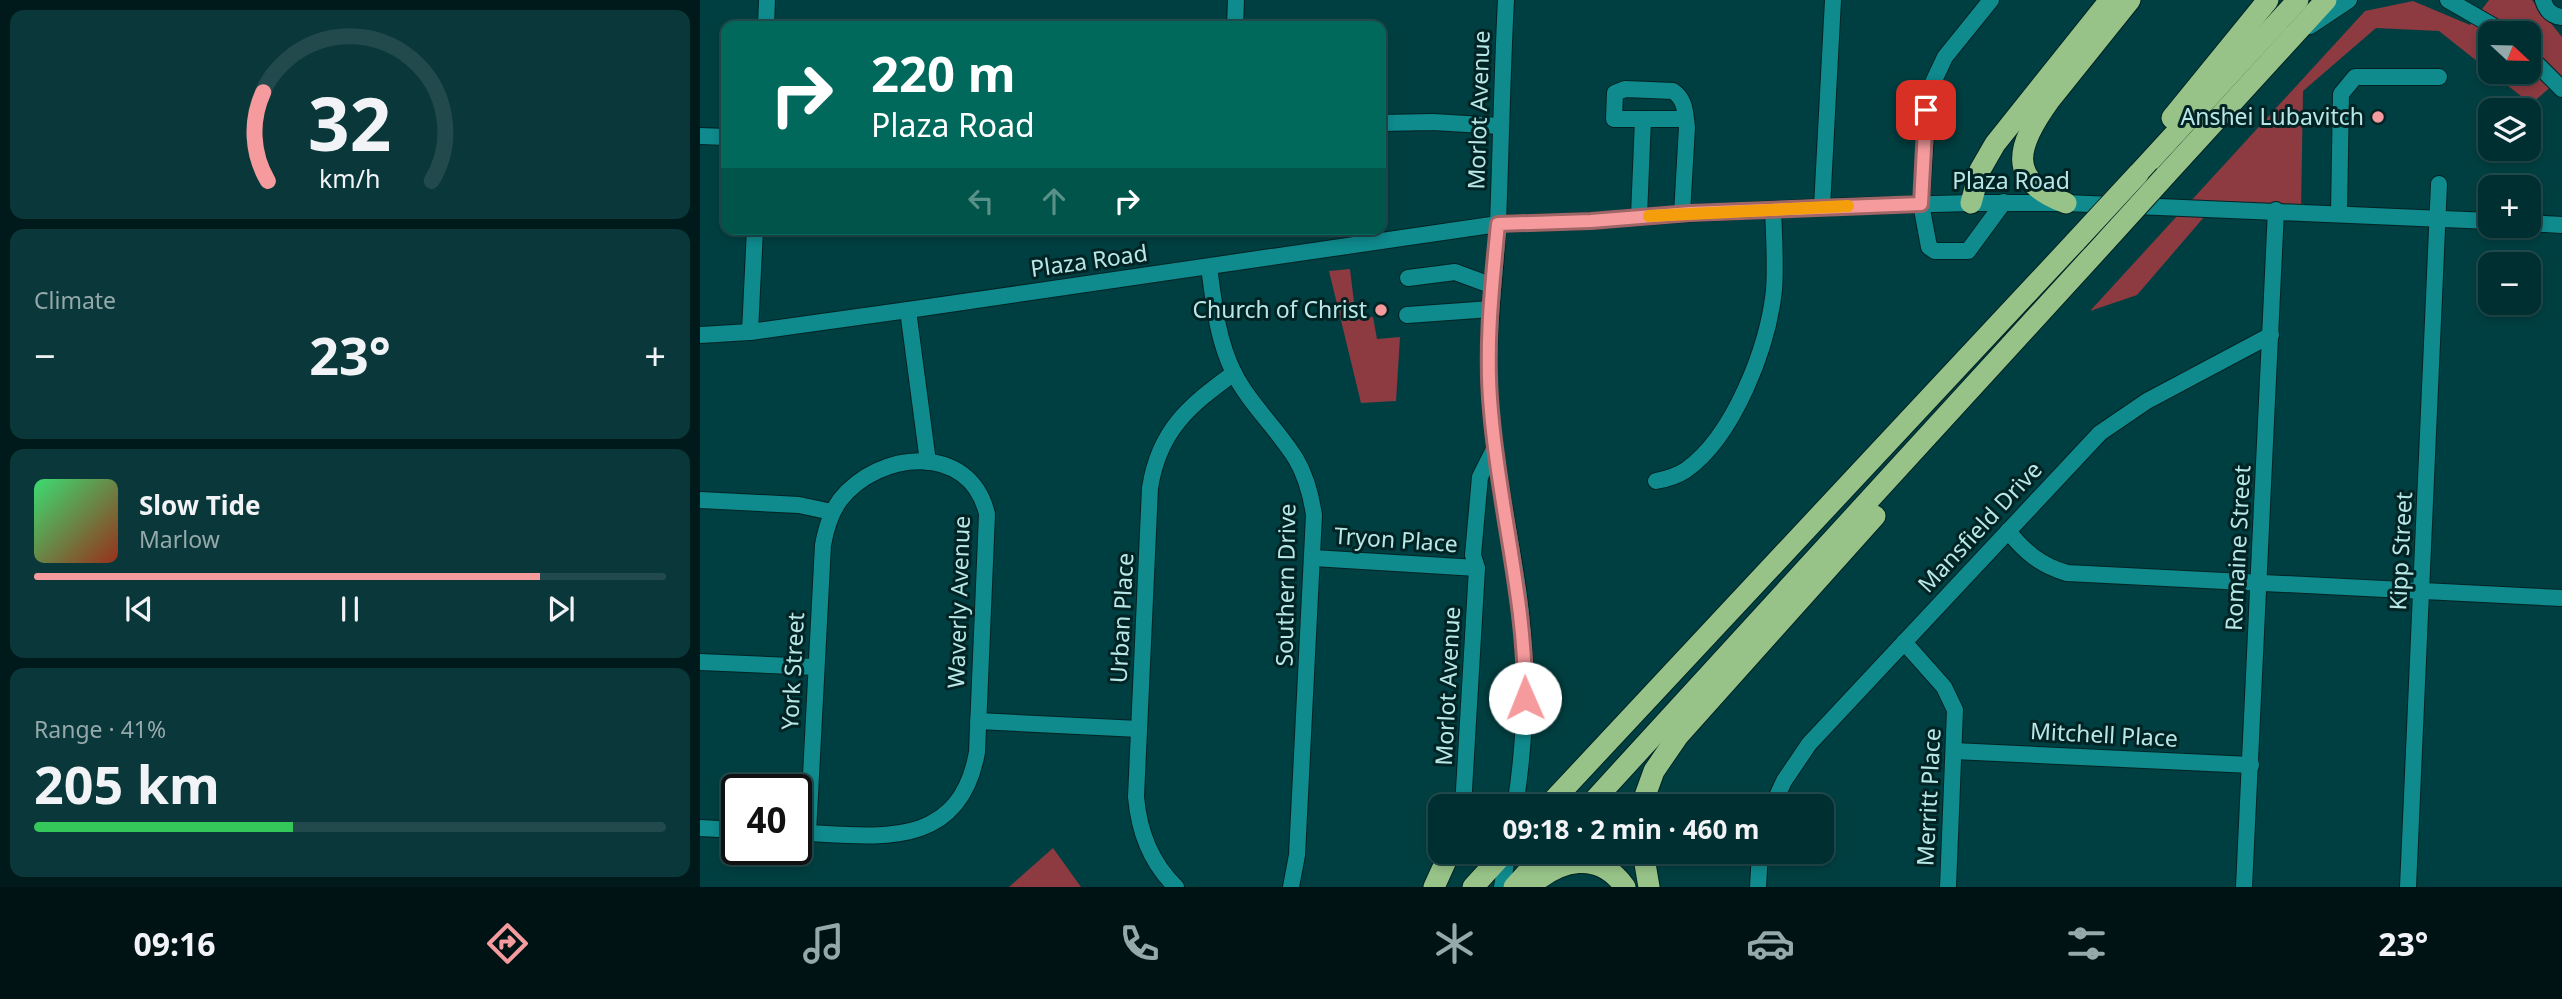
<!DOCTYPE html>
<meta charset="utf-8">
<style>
body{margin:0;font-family:"Noto Sans",sans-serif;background:#0a3739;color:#f1f3f6;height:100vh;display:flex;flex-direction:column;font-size:26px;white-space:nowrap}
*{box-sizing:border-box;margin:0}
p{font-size:23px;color:#95a9ab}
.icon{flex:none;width:38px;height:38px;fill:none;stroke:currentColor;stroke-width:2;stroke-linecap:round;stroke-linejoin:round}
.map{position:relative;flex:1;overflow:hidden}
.panel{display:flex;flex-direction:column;gap:10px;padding:10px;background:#001a1b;width:700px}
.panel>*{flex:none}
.top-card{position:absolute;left:21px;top:21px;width:665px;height:214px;border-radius:14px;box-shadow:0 4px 10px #0003,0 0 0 2px #224a4d;background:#00695c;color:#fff;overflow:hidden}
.needle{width:46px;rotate:112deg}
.controls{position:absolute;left:1778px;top:21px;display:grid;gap:14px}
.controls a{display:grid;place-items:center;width:63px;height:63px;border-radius:14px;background:#002f31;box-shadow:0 4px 10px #0003,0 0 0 2px #224a4d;font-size:35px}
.speed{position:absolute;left:21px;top:774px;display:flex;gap:14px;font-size:35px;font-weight:700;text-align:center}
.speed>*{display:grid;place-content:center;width:91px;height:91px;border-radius:50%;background:#002f31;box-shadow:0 4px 10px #0003,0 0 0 2px #224a4d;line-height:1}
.speed .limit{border:4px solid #111;border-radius:10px;background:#fff;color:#111}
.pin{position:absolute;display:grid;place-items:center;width:60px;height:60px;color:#fff;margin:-30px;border-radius:14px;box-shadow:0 4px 10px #0006}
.me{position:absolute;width:77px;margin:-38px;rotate:359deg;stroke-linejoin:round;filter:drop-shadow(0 0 5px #0008)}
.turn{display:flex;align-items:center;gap:24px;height:147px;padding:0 35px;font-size:32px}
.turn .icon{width:91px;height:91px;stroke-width:2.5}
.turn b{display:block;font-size:49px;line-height:60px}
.lanes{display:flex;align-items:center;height:66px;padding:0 35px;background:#0003;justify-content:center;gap:35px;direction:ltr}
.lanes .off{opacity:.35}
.big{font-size:52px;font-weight:700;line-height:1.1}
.panel .widget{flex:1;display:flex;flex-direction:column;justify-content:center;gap:10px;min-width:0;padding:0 24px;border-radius:14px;background:#0a3739}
.panel .dial{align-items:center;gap:0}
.dial svg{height:182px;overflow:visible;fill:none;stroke:#224a4d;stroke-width:7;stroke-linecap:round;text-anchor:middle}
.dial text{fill:#f1f3f6;stroke:none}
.song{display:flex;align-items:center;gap:21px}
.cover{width:84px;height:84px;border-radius:10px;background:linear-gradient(135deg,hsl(140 70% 55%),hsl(10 70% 35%))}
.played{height:7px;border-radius:4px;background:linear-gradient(90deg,#f59b9e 80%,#224a4d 80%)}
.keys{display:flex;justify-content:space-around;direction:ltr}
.heat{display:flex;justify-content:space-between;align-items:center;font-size:38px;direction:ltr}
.charge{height:10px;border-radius:5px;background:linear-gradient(90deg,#34c759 41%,#224a4d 0)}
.trip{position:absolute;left:728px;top:794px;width:406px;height:70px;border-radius:14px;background:#002f31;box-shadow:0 4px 10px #0003,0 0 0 2px #224a4d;font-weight:700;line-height:70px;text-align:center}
.dock{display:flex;height:112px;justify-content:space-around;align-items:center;background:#001314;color:#95a9ab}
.dock .icon{width:49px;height:49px}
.dock .active{color:#f59b9e}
.dock b{font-size:32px;color:#f1f3f6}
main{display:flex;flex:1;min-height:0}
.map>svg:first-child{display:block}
</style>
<main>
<section class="panel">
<div class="widget dial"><svg viewBox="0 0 100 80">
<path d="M14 69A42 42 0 1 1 86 69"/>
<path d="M14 69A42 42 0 0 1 12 30" stroke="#f59b9e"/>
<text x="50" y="56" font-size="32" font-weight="700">32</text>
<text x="50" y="72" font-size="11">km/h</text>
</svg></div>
<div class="widget"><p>Climate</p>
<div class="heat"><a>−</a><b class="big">23°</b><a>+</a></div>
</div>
<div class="widget">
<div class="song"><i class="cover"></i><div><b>Slow Tide</b><p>Marlow</p></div></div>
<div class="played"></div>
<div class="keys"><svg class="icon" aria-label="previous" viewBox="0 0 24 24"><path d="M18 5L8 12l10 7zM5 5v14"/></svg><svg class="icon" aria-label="pause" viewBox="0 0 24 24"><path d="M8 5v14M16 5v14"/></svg><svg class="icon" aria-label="next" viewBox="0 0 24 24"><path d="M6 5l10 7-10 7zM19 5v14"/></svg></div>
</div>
<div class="widget"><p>Range · 41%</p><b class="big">205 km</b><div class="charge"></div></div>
</section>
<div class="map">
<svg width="1862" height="887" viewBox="0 0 1862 887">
<rect width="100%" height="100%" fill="#003f41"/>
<g fill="#8d3a41" fill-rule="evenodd">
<path d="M 1789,0 L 1832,0 L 1862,37 L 1862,77 L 1831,104 L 1739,31 L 1676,28 L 1603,91 L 1601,211 L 1511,209 L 1437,295 L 1390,311 L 1665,11 L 1713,1 L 1770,25 ZM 1790,33 L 1829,33 L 1829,72 L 1790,72 Z"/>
<path d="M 650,269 L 656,319 L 673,317 L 677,339 L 700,337 L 696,401 L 661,403 L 629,271 Z"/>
<path d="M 353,848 L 381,887 L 309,887 Z"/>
</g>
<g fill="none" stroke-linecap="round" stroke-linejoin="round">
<defs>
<g id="minor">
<path d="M 806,0 C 802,74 801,148 798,222 C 796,275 787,328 789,381 C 791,453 809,524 819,596 C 828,665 826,737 815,807"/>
<path d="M 1291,0 L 1245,57 L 1229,91 L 1221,204 L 1229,247 L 1235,251 L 1268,251 L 1304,202"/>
<path d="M 1748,0 L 1800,30"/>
<path d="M 1843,0 C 1846,10 1851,16 1862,17"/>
<path d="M 66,26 L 67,0"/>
<path d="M 535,26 L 536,0"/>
<path d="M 1610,26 L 1649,0"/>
<path d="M 1829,56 L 1862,89"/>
<path d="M 681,123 L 733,122 L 800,126"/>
<path d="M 0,136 L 26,137"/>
<path d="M 1122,207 L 1133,0"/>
<path d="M 1639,213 L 1641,94 L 1655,77 L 1739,77"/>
<path d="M 982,214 L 987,127 C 985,113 986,100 973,91 L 925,89 L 915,93 L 914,119 L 986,119"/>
<path d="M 939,216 L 943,119"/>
<path d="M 1829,223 L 1862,225"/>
<path d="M 509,267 C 514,303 517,338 533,371 C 549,404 577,428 596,459 C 606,476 611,495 614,515 L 597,855 L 591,887"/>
<path d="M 708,278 L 755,272 L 793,286"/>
<path d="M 208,310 L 228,462"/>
<path d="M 707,315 L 791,309"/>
<path d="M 50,332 L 55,229"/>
<path d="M 0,335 L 50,332 L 208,310 L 798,224 L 891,221 L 982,214 L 1122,207 L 1271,203 L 1366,203 L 1790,221"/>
<path d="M 956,481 C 967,479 977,476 986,470 C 1034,436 1068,347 1074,290 C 1076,263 1074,236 1073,209"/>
<path d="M 0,500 L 99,505 L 132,512"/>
<path d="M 1308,531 C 1325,552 1340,565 1367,573 L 1862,598"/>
<path d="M 613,558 L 777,568"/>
<path d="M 1204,642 L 1244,687 L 1255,710 L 1248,887"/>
<path d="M 0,662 L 116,667"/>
<path d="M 278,721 L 439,729"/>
<path d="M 1254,751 L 1551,765"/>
<path d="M 763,807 L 777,568 L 773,555 L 780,477 L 795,447"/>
<path d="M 1072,807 L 1084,781 L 1109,744 L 1400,433 L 1447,401 L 1571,335"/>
<path d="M 0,828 L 37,830"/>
<path d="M 96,833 L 108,833 C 183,837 260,848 277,752 L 287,514 C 270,442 179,450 140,500 C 130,514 126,528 123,545 L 108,833"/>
<path d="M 476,887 C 451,863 439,831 436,797 L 450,488 C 459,430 489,406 534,373"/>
<path d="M 802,887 L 808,852"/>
<path d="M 1058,887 L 1060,852"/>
<path d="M 1544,887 L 1576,210"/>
<path d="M 1708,887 L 1739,184"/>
</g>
<g id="highway">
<path d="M 1472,118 L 1568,0"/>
<path d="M 1438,174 L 1598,0"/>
<path d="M 1465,176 L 1626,0"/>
<path d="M 1271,203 L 1280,170 L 1295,144 L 1410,0"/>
<path d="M 1366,203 C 1304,180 1318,144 1349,101 L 1430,0"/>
<path d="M 847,807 L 1376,241"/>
<path d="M 888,807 L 1406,241"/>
<path d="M 941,807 L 954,771 L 978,736 L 1175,516"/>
<path d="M 943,852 L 949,887"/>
<path d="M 734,887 L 750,852"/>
<path d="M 773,887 L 805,852"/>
<path d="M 814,887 L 846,852"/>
<path d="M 829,887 C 859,860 898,849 925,887"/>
</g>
</defs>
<use href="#minor" stroke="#022324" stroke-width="18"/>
<use href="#highway" stroke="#022324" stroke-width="23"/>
<use href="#minor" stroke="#0f8a8d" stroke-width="16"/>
<use href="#highway" stroke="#97c388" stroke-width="21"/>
<defs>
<g id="highway-bridge">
<path d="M 1376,241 L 1438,174"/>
<path d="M 1406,241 L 1465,176"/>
</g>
</defs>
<use href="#highway-bridge" stroke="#022324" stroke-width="23" stroke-linecap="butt"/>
<use href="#highway-bridge" stroke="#97c388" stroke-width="21"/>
</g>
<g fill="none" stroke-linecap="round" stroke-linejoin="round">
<defs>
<path id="route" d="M 825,698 C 826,601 799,508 791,411 C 785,348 792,286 798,224 L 891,221 L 990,213 L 1221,204 L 1226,110"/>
</defs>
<use href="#route" stroke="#9f6567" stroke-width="18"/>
<use href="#route" stroke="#f59b9e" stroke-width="12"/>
<path stroke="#f59e0b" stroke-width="12" d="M 949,216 L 1148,206"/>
</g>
<g fill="#f59b9e" stroke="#022324" stroke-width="2.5">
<circle cx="1678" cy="117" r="7"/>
<circle cx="681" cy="310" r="7"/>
</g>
<g text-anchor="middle" stroke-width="6" stroke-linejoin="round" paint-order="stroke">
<g font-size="23" fill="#b8e7e7" stroke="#022324">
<text transform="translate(779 110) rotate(-88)" y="8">Morlot Avenue</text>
<text x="1311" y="189">Plaza Road</text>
<text transform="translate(389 261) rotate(-8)" y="8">Plaza Road</text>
<text transform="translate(1280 527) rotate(-47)" y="8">Mansfield Drive</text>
<text transform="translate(696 540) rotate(4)" y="8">Tryon Place</text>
<text transform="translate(1538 548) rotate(-87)" y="8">Romaine Street</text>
<text transform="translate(1701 551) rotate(-87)" y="8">Kipp Street</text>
<text transform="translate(586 585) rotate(-89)" y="8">Southern Drive</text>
<text transform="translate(259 602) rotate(-88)" y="8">Waverly Avenue</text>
<text transform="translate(422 618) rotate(-87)" y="8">Urban Place</text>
<text transform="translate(93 671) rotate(-87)" y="8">York Street</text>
<text transform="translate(748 686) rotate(-87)" y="8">Morlot Avenue</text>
<text transform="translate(1404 735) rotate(3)" y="8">Mitchell Place</text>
<text transform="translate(1229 797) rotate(-87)" y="8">Merritt Place</text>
</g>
<g font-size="23" fill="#b8e7e7" stroke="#022324" text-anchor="end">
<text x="1664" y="125">Anshei Lubavitch</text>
<text x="667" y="318">Church of Christ</text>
</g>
</g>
</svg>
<div class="controls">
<a><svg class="needle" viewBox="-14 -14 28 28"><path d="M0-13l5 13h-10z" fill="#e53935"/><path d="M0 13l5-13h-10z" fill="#95a9ab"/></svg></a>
<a><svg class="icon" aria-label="layers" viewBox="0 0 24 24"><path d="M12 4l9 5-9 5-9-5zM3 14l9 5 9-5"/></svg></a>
<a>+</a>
<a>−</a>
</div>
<div class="speed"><div class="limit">40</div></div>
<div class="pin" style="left:1226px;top:110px;background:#d93025"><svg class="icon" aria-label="arrive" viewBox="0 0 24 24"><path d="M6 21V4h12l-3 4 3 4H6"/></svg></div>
<svg class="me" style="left:825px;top:698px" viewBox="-20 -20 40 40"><circle r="19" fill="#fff"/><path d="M0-13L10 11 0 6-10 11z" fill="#f59b9e"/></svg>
<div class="trip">09:18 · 2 min · 460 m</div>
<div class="top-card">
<div class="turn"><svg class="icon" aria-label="right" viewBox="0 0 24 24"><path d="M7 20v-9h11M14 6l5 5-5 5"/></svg><div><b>220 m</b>Plaza Road</div></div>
<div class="lanes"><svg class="icon off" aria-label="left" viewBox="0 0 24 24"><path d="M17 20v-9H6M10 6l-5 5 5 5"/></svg><svg class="icon off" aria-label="ahead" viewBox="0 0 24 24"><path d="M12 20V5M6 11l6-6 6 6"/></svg><svg class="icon" aria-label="right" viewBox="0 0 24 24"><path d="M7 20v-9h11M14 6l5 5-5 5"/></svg></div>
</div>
</div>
</main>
<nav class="dock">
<b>09:16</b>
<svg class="icon active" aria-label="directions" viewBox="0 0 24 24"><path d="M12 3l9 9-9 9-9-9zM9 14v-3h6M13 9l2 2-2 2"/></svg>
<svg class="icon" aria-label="music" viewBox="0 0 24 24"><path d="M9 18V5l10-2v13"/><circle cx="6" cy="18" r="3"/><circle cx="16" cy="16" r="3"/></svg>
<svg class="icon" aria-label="phone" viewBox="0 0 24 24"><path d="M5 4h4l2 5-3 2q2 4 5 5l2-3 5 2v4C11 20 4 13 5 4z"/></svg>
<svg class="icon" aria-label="climate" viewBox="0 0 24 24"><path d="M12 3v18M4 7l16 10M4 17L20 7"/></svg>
<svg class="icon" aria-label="car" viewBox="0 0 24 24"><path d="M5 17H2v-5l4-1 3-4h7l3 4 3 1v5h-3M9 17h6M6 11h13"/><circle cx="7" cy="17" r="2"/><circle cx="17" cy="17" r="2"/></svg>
<svg class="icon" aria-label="filters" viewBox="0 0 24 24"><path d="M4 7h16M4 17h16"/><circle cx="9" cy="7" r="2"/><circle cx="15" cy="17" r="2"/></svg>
<b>23°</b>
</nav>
